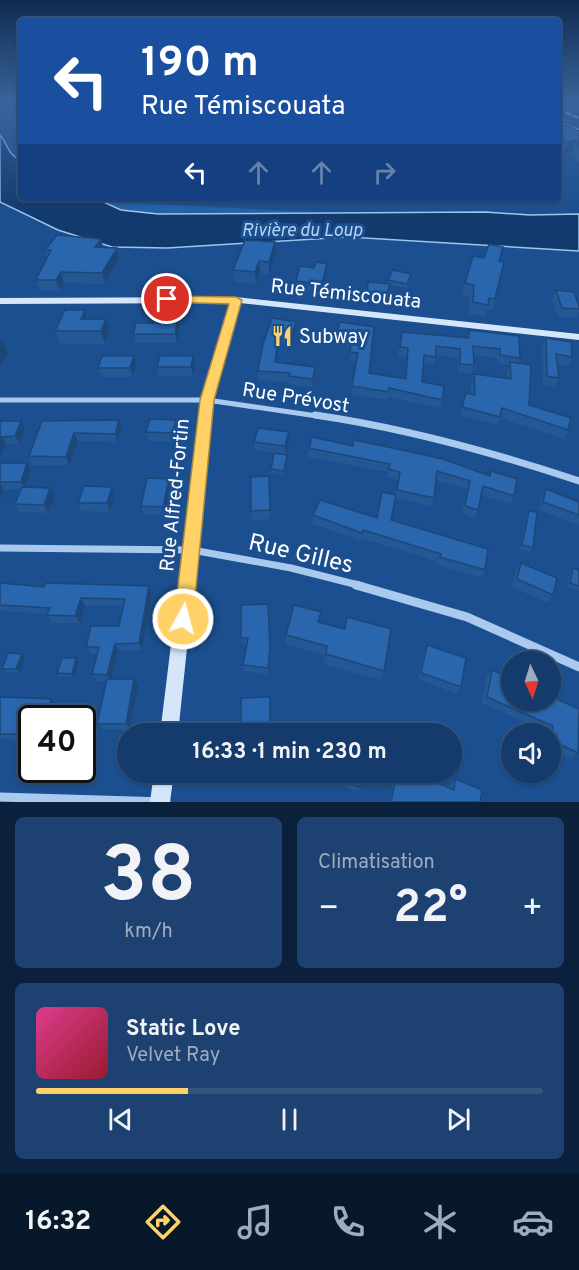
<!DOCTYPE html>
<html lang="fr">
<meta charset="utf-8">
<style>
body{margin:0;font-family:Overpass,sans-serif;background:#1d4271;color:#f1f3f6;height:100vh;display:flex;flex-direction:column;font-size:22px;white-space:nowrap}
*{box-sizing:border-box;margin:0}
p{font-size:20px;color:#9dadc1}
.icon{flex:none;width:33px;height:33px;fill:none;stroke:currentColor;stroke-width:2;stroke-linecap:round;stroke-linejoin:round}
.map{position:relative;height:802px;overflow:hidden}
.side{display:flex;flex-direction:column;gap:15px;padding:15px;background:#0b203b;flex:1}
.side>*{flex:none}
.banner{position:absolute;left:18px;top:18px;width:543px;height:183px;border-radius:6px;box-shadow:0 2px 4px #0004,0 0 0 2px #33557e;background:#1a4fa0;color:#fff;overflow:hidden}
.needle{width:39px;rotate:176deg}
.buttons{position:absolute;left:501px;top:651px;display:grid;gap:12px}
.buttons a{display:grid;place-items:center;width:60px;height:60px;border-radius:50%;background:#143b6b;box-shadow:0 2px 4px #0004,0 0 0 2px #33557e;font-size:30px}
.speed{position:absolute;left:18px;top:705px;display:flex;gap:12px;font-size:30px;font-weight:700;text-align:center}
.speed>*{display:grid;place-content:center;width:78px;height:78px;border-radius:50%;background:#143b6b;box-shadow:0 2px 4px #0004,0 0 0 2px #33557e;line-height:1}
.speed .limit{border:3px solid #111;border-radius:9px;background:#fff;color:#111}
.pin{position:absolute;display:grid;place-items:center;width:51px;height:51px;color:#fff;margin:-26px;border:3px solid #fff;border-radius:50%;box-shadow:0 2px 6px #0007}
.me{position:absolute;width:66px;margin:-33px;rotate:7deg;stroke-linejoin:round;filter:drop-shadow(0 0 4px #0008)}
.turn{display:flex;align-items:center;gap:21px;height:126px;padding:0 24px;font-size:27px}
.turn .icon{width:78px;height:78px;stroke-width:2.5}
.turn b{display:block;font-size:42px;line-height:51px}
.lanes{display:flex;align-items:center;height:57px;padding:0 24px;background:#0003;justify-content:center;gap:30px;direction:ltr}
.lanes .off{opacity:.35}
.big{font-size:45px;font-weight:700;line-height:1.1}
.side .widget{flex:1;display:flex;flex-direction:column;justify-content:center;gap:9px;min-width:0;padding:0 21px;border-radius:9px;background:#1d4271}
.side .dial{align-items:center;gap:0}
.dial b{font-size:78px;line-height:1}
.song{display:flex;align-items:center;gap:18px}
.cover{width:72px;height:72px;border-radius:9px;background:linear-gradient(135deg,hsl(330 70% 55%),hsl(350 70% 35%))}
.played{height:6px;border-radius:3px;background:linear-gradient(90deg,#ffd166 30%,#33557e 30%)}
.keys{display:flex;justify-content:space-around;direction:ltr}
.heat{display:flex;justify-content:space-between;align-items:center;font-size:33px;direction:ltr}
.side .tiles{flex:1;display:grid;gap:15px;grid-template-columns:1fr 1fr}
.widget:last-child{grid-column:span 2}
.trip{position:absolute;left:117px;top:723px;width:345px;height:60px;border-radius:30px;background:#143b6b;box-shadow:0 2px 4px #0004,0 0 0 2px #33557e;font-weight:700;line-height:60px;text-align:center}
.tabs{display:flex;height:96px;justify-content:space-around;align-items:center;background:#08182b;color:#9dadc1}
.tabs .icon{width:42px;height:42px}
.tabs .selected{color:#ffd166}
.tabs b{font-size:27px;color:#f1f3f6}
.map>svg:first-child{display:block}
</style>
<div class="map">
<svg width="579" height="802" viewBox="0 0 579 802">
<rect width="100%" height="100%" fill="#1b4f8f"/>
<path fill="#2461a8" d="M 95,198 L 107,198 L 114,202 L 313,212 L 158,214 L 121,210 Z"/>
<path fill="#123a6d" stroke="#9cc4f0" stroke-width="1.5" d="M 0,135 C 8,144 8,156 21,160 L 21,198 L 95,198 L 121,210 L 158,214 L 485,212 L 530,215 L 579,214 L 579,251 L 348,237 L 167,248 L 112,247 L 58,230 L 0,202 Z"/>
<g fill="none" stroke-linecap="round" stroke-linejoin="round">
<path stroke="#a9c9ee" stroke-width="5" d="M 0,400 L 207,400 L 324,417"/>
<g stroke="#a9c9ee" stroke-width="7">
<path d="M 315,415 C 405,428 492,452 579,481"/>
<path d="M 0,548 L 192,550 L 291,568 L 362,586"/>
</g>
<g stroke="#a9c9ee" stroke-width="9">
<path d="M 356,585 L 467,617 L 579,667"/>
<path d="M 0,797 L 166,802"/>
</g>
<g fill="#d6e6fa" fill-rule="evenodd">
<path d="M 236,297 L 579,334 L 579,340 L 240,303 L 213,400 L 178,734 L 160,734 L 201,400 L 230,303 L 0,304 L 0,298 Z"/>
<path d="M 154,772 L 174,772 L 170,802 L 150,802 Z"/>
</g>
<g stroke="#fff" stroke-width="2" stroke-dasharray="6 2" stroke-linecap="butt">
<path d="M 558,109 L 579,118"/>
<path d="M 558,122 L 579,130"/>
</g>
</g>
<g fill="#245895">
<path d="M 558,127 L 579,131 L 579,162 L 577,161 L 572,151 L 564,153 L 558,150 Z"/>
<path d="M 101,239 L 103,247 L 117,248 L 119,258 L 105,284 L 64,283 L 60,290 L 39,290 L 36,280 L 47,257 L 45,250 Z"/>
<path d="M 276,255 L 269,274 L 260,273 L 256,284 L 234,282 L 233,270 Z"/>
<path d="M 473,256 L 499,261 L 495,299 L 492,310 L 487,310 L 485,316 L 469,314 L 470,296 L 462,295 Z"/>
<path d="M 314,268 L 327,272 L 322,292 L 295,289 L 296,281 Z"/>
<path d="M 410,278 L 407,288 L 390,285 L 386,303 L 366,302 L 368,282 L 387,284 L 388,280 Z"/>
<path d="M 556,290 L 579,306 L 579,312 L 576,318 L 558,317 L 552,299 Z"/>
<path d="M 180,305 L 181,314 L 177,343 L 135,343 L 133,334 L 162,323 Z"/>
<path d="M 85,310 L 88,319 L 109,332 L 105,344 L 60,344 L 55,331 Z"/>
<path d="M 272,318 L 296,322 L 296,330 L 292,344 L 279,342 L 276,362 L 315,367 L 315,376 L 312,387 L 289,385 L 289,382 L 258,380 L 258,371 Z"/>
<path d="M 374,327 L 369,373 L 405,378 L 407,357 L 398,356 L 402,332 L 467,338 L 469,330 L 520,358 L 518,363 L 529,405 L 568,430 L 564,439 L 500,418 L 497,425 L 460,415 L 466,393 L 471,394 L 471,382 L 474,374 L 507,378 L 507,371 L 509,365 L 498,363 L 497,358 L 473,355 L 474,365 L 471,374 L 458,372 L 458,358 L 436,355 L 433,365 L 424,364 L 422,382 L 442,400 L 440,408 L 388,397 L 387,400 L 351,395 L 357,361 L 350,360 L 351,347 L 342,346 L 342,341 L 336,340 L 337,332 Z"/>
<path d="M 546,338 L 572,357 L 568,366 L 557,364 L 559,378 L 555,387 L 543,385 L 542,346 Z"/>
<path d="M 134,356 L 136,365 L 133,377 L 101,377 L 98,368 Z"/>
<path d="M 193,356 L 195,364 L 193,376 L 159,376 L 157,367 Z"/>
<path d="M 0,421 L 21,421 L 25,428 L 19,444 L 6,444 L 0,457 Z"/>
<path d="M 42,421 L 122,429 L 117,442 L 78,441 L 69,465 L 33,465 L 29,456 Z"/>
<path d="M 177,429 L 174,442 L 149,441 L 146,432 Z"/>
<path d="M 289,441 L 286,455 L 255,450 L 254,442 Z"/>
<path d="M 309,448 L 489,476 L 491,471 L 514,496 L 510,504 L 481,495 L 478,510 L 474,518 L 462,514 L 467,489 L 436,480 L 434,498 L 431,506 L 395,498 L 398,480 L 387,477 L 388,472 L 308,457 Z"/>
<path d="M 287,460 L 284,475 L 271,473 L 271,469 Z"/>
<path d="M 0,463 L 31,471 L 26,487 L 50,488 L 55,497 L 48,513 L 20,512 L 15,504 L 21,489 L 4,490 L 0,500 Z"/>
<path d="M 269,476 L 270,519 L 252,520 L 251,511 Z"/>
<path d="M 112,487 L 115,496 L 110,512 L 82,511 L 78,503 Z"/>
<path d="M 171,487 L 166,515 L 144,515 L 141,506 Z"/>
<path d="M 546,489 L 579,502 L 579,525 L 539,510 L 542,498 Z"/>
<path d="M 529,511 L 533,548 L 530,552 L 520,549 L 526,515 Z"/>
<path d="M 313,515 L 391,520 L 485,570 L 481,578 L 437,565 L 438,562 L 362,538 L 361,541 L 313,524 Z"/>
<path d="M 521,563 L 553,595 L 548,603 L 512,587 L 516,571 Z"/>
<path d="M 573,568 L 579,570 L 579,591 L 567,587 L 570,572 Z"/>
<path d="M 0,583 L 44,587 L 152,593 L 142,650 L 118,650 L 112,679 L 138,686 L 130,730 L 102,729 L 97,724 L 107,681 L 97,681 L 92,674 L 98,654 L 91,654 L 86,647 L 119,626 L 123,606 L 85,606 L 80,623 L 52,623 L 47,615 L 47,614 L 0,611 Z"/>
<path d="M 241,605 L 270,653 L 268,674 L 244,671 L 243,665 L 247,644 L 242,644 L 241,638 Z"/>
<path d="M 320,623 L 384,671 L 381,680 L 324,664 L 325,655 L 286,645 L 286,635 Z"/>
<path d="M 427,645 L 461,687 L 457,694 L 418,679 L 424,652 Z"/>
<path d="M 25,657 L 20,672 L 5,672 L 2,669 Z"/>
<path d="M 79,662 L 74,677 L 60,677 L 57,673 Z"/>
<path d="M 492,670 L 579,709 L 579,749 L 578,753 L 571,758 L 550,748 L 550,734 L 546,734 L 546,731 L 482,703 L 487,676 Z"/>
<path d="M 0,697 L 57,705 L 53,718 L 32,718 L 32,740 L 3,739 L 0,736 Z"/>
<path d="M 317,772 L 360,787 L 358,791 L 316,777 Z"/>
<path d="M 395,772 L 411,772 L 449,788 L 449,786 L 455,779 L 480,802 L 389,802 Z"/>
</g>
<g fill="#1d4779">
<path d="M 575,140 L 572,151 L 564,153 L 568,142 Z"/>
<path d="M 101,239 L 103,249 L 95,247 Z"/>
<path d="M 275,242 L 276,255 L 269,274 L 269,262 Z"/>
<path d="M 117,248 L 119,258 L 105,284 L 102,273 Z"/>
<path d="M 259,261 L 260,273 L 256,284 L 255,272 Z"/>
<path d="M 327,264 L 327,272 L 322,292 L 322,284 Z"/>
<path d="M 61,272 L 64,283 L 60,290 L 56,280 Z"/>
<path d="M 180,305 L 181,314 L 177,343 L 175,334 Z"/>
<path d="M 85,310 L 89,323 L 81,319 Z"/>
<path d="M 106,319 L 109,332 L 105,344 L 101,331 Z"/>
<path d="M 296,322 L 296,330 L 292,344 L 292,335 Z"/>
<path d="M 279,333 L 279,342 L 275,371 L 275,362 Z"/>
<path d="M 1,339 L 8,353 L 0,367 L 0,342 Z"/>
<path d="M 134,356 L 136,365 L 133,377 L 130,368 Z"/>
<path d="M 193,356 L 195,364 L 193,376 L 191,367 Z"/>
<path d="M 315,367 L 315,376 L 312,387 L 313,379 Z"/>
<path d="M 119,420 L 122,429 L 117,442 L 115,434 Z"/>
<path d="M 176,420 L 177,429 L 174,442 L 172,433 Z"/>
<path d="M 21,421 L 25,428 L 19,444 L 15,436 Z"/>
<path d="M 289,432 L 289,441 L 286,455 L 285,446 Z"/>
<path d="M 74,433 L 78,441 L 69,465 L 66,457 Z"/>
<path d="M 2,437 L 6,444 L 0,457 L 0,441 Z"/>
<path d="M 27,463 L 31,471 L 25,489 L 21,482 Z"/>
<path d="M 169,479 L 171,487 L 166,515 L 163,507 Z"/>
<path d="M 0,483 L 4,490 L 0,500 Z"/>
<path d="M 112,487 L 115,496 L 110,512 L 107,503 Z"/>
<path d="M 50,488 L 55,497 L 48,513 L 44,505 Z"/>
<path d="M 149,586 L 152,593 L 142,650 L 139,643 Z"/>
<path d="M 81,598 L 85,606 L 80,623 L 75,616 Z"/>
<path d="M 268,604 L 270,653 L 268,674 Z"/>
<path d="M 115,644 L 118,650 L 111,681 L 107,675 Z"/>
<path d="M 22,654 L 25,657 L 20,672 L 16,669 Z"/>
<path d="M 76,658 L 79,662 L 74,677 L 72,674 Z"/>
<path d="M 134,679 L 138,686 L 130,730 L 126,724 Z"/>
<path d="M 51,699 L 57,705 L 53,718 L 46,718 Z"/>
</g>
<g fill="#2a66ad" stroke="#1d4779" stroke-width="1.5">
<path d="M 567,125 L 579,131 L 579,146 L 575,140 L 568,142 L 558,137 L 558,127 Z"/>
<path d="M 57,235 L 101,239 L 95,247 L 117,248 L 102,273 L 61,272 L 56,280 L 36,280 L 51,250 L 45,250 Z"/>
<path d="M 245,240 L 275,242 L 269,262 L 259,261 L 255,272 L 233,270 Z"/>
<path d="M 489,244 L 503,247 L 499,261 L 504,262 L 495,299 L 489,298 L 488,305 L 473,302 L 474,285 L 465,283 L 473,256 L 484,258 Z"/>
<path d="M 316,262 L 327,264 L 322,284 L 296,281 L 300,266 L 314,268 Z"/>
<path d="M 393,270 L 411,274 L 407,284 L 388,280 Z"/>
<path d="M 368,282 L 390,284 L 387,294 L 367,293 Z"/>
<path d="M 556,290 L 574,292 L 579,306 L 579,309 L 562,308 Z"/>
<path d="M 166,305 L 180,305 L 175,334 L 133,334 L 136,323 L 162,323 Z"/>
<path d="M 65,310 L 85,310 L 81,319 L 106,319 L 101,331 L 55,331 Z"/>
<path d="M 272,318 L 296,322 L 292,335 L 279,333 L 275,362 L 315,367 L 313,379 L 289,376 L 290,373 L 258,371 L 263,344 Z"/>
<path d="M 340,322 L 374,327 L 369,373 L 406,379 L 408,348 L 400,347 L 402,332 L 469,338 L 469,330 L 519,336 L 520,358 L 500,355 L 500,349 L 473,346 L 474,365 L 460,364 L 460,349 L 436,346 L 436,357 L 424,355 L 422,382 L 444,386 L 442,400 L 389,388 L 388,392 L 352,386 L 358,353 L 350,352 L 352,339 L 342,337 L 344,333 L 337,332 Z"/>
<path d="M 546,338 L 571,342 L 572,357 L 556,354 L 559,378 L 547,376 Z"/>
<path d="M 102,356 L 134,356 L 130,368 L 98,368 Z"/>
<path d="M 160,356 L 193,356 L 191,367 L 157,367 Z"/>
<path d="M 510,362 L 531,365 L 529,405 L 571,418 L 568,430 L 502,408 L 500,417 L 462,407 L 466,393 L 475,395 L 474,374 L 511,379 Z"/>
<path d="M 150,419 L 176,420 L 172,433 L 146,432 Z"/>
<path d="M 119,420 L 115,434 L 74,433 L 66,457 L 29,456 L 42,421 Z"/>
<path d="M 0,421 L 21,421 L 15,436 L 2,437 L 0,441 Z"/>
<path d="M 258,428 L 289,432 L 285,446 L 254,442 Z"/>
<path d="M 312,437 L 353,446 L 354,440 L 383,446 L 443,459 L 490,476 L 491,471 L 517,479 L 514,496 L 483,486 L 478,510 L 465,506 L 470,481 L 437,471 L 434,498 L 397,490 L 400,472 L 388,469 L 390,464 L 309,448 Z"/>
<path d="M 274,453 L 287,455 L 284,471 L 271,469 Z"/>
<path d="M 0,463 L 27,463 L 21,482 L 0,482 Z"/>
<path d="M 269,476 L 270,510 L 251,511 L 251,477 Z"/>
<path d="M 147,478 L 169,479 L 163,507 L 141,506 Z"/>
<path d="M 84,486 L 112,487 L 107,503 L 78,503 Z"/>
<path d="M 22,487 L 50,488 L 44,505 L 15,504 Z"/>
<path d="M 546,489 L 579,502 L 579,515 L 543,502 Z"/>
<path d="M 382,492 L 396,495 L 391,520 L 488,549 L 485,570 L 440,557 L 441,554 L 363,530 L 362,533 L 313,515 L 320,500 L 377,518 Z"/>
<path d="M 529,511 L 537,512 L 533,548 L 522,545 Z"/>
<path d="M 521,563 L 557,578 L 553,595 L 517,579 Z"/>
<path d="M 573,568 L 579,570 L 579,586 L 570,583 Z"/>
<path d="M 0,583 L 44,587 L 46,583 L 149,586 L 139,643 L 115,644 L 107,675 L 92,674 L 99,647 L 86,647 L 91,626 L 119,626 L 125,599 L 81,598 L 75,616 L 47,615 L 50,608 L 0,605 Z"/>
<path d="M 268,604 L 270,647 L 268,668 L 243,665 L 248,638 L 241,638 L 241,605 Z"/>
<path d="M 294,605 L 321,612 L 318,622 L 345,629 L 347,617 L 391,629 L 384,671 L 326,654 L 327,646 L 286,635 Z"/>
<path d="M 427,645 L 466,658 L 461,687 L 421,673 Z"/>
<path d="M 8,653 L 22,654 L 16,669 L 2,669 Z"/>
<path d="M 62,658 L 76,658 L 72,674 L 57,673 Z"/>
<path d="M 492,670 L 512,679 L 512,700 L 550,700 L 550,696 L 579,709 L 578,753 L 551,740 L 553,726 L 487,697 Z"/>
<path d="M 107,679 L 134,679 L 126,724 L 97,724 Z"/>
<path d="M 0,697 L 51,699 L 46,718 L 32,718 L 32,734 L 0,734 Z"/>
<path d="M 270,697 L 270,734 L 241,734 L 241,698 Z"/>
<path d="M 317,772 L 362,772 L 360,787 Z"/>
<path d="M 397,772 L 411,772 L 454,790 L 455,779 L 482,790 L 480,802 L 391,802 Z"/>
</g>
<linearGradient id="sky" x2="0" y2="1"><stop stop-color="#0f2b4f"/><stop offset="0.47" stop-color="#39639b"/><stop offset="1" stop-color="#39639b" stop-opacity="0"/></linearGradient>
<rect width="579" height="213" fill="url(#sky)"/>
<path fill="#ffd166" stroke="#a68842" stroke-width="1.5" d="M 167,296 L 236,297 L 242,300 L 214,400 L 193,619 L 190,625 L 183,628 L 177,625 L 174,619 L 200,400 L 229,304 L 163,302 L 161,299 Z"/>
<defs>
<symbol id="restaurant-bare" viewBox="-9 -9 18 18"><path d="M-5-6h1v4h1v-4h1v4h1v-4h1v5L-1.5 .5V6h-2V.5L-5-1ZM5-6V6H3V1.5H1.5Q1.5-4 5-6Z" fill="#ffd166" stroke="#1b4f8f" stroke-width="2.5" paint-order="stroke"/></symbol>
</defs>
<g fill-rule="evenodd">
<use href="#restaurant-bare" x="267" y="321" width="30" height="30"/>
</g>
<g text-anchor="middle" stroke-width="6" stroke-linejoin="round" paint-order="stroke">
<g font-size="18" font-style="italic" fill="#b5d3f5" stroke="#1b4f8f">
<text x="302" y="236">Rivière du Loup</text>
</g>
<g font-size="20" fill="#fff" stroke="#1b4f8f">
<text transform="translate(346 293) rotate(6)" y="7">Rue Témiscouata</text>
<text transform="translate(296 397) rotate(9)" y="7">Rue Prévost</text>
<text transform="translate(174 495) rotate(-84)" y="7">Rue Alfred-Fortin</text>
</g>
<g font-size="20" fill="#fff" stroke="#1b4f8f" text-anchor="start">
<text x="299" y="343">Subway</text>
</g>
<g font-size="24" fill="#fff" stroke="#1b4f8f">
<text transform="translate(301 553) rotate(13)" y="8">Rue Gilles</text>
</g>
</g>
</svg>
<div class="buttons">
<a><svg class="needle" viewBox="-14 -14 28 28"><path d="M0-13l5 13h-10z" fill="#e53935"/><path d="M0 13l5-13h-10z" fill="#9dadc1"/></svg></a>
<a><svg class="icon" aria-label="sound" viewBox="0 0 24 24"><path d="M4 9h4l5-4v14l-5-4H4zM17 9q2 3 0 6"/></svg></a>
</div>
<div class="speed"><div class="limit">40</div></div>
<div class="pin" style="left:167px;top:299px;background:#d93025"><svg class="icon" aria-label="arrive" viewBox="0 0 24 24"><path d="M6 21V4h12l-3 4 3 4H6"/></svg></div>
<svg class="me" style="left:183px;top:619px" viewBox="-20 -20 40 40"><circle r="17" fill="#ffd166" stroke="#fff" stroke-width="3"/><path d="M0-11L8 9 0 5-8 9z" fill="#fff"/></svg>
<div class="trip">16:33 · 1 min · 230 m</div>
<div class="banner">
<div class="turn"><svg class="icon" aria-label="left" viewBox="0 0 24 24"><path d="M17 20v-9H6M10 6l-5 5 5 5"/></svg><div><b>190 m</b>Rue Témiscouata</div></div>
<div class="lanes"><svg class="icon" aria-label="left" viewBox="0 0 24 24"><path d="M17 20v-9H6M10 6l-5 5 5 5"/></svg><svg class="icon off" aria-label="ahead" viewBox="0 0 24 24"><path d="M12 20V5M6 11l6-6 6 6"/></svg><svg class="icon off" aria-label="ahead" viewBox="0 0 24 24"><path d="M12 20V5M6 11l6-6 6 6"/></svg><svg class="icon off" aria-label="right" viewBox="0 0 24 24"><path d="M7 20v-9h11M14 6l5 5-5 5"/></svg></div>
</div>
</div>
<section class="side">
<div class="tiles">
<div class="widget dial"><b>38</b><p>km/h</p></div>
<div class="widget"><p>Climatisation</p>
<div class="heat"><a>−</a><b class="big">22°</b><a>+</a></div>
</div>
<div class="widget">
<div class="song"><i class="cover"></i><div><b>Static Love</b><p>Velvet Ray</p></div></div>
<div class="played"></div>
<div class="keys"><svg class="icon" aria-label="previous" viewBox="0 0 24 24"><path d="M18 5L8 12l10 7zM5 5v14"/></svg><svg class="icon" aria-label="pause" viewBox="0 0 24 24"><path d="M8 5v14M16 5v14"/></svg><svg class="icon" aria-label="next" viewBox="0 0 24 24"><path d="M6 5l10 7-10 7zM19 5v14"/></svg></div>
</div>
</div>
</section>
<nav class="tabs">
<b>16:32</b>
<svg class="icon selected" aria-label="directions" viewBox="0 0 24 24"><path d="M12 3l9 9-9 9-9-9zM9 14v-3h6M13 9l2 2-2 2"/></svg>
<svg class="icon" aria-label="music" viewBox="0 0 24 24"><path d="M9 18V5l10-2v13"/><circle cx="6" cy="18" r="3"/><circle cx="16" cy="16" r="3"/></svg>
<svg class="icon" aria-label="phone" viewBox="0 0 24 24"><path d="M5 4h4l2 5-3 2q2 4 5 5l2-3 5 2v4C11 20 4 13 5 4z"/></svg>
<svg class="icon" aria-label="climate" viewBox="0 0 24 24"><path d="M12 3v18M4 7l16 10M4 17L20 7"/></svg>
<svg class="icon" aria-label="car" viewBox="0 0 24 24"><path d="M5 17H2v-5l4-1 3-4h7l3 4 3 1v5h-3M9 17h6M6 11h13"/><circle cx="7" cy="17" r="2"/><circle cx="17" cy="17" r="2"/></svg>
</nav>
